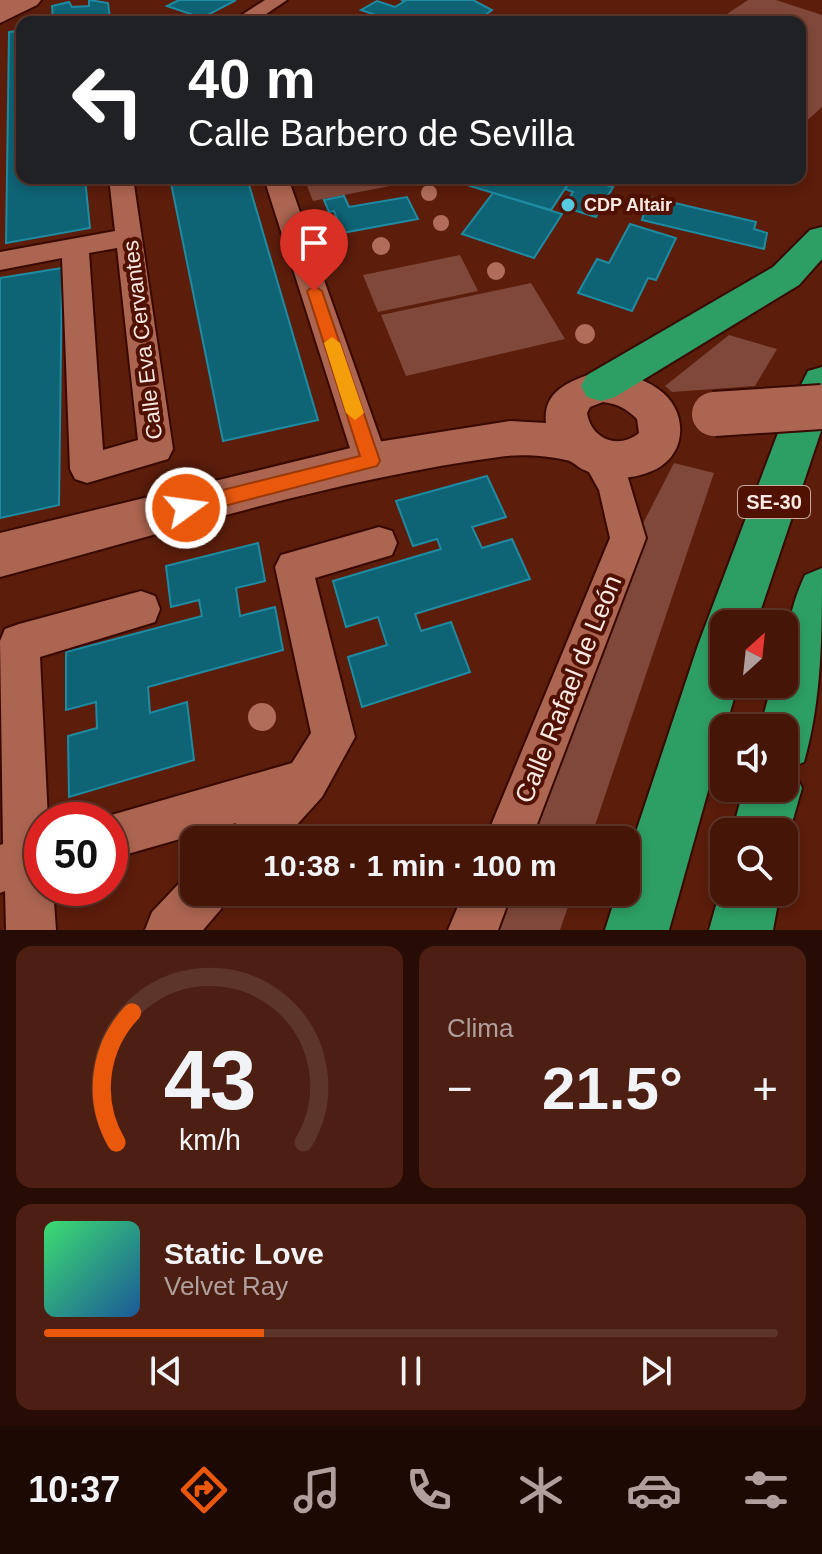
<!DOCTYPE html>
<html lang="es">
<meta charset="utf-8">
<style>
body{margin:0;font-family:Arial,sans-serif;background:#4c1f12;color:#f1f3f6;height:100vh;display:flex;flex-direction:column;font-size:30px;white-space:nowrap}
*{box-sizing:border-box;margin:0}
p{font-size:26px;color:#b09f9c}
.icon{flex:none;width:44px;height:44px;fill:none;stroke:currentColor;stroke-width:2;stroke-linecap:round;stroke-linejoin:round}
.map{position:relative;height:930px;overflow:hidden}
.sheet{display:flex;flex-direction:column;gap:16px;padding:16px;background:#260c04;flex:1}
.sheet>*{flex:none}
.top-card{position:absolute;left:16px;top:16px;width:790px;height:168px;border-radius:16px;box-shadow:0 4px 12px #0003,0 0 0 2px #5d3529;background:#202124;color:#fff;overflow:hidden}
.needle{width:52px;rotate:27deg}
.buttons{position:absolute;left:710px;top:610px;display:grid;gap:16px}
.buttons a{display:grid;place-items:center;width:88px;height:88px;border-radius:16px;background:#451608;box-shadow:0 4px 12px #0003,0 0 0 2px #5d3529;font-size:40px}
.speed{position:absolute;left:24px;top:802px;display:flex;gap:16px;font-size:40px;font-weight:700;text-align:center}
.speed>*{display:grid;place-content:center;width:104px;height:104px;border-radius:50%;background:#451608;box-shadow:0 4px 12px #0003,0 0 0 2px #5d3529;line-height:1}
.speed .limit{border:12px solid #d22;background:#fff;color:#111}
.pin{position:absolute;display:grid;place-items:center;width:68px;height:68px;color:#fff;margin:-82px -34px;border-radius:50% 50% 50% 0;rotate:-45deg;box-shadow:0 0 8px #0007}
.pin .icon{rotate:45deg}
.me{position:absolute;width:88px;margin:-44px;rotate:76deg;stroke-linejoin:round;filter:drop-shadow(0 0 6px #0008)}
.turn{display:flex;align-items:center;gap:28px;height:168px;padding:0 40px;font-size:36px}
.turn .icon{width:104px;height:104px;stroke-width:2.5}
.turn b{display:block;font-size:56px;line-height:68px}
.big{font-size:60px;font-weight:600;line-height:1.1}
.sheet .widget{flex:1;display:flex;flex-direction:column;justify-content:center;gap:12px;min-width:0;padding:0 28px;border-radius:16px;background:#4c1f12}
.sheet .dial{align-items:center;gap:0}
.dial svg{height:208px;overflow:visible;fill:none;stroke:#5d3529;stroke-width:7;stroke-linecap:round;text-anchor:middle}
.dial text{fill:#f1f3f6;stroke:none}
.song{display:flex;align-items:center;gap:24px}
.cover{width:96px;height:96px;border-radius:12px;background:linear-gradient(135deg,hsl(140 70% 55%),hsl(210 70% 35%))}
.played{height:8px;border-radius:4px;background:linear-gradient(90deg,#ea580c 30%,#5d3529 30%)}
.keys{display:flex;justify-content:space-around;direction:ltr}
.heat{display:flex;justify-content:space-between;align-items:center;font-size:44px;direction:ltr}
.sheet .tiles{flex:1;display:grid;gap:16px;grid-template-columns:1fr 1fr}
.widget:last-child{grid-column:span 2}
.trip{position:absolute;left:180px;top:826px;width:460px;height:80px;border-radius:16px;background:#451608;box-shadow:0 4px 12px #0003,0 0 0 2px #5d3529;font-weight:600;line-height:80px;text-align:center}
.dock{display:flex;height:128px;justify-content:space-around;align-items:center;background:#1c0903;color:#b09f9c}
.dock .icon{width:56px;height:56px}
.dock .on{color:#ea580c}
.dock b{font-size:36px;color:#f1f3f6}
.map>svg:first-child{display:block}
</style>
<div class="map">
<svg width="822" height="930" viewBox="0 0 822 930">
<rect width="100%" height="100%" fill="#5c1d0b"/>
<g fill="#7f483a">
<path d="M 748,0 L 776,0 L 822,15 L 822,107 L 800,127 L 800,22 L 715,22 Z"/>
<path d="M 304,178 L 415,178 L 405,183 L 313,201 Z"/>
<path d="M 460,255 L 478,291 L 378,312 L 363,275 Z"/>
<path d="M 531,283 L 565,339 L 406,376 L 381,315 Z"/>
<path d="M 729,335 L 777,349 L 755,386 L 672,392 L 665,386 Z"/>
<path d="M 674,463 L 714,473 L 590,840 L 521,840 L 637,535 Z"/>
<path d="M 501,892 L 573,892 L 560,930 L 487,930 Z"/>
</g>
<g fill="#0e6374" stroke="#1f8ba2" stroke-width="2">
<path d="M 89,0 L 108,3 L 110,18 L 90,22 L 89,16 L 70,18 L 70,22 L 53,22 L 52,6 L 69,2 L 72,7 L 89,6 Z"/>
<path d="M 179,0 L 236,0 L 202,18 L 167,6 Z"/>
<path d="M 401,0 L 473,0 L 492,10 L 475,22 L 396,22 L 361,10 L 377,1 L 395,7 L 405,1 Z"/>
<path d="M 22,30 L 22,178 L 85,178 L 90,228 L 6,243 L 9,32 Z"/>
<path d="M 170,178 L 247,178 L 318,420 L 223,441 Z"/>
<path d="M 477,178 L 572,178 L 551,210 L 470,186 Z"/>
<path d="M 582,178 L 613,187 L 596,217 L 563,207 L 573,192 L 565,189 L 572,179 L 580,181 Z"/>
<path d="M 493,193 L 562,214 L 534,258 L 462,234 Z"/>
<path d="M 344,196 L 349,207 L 407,197 L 418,219 L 342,233 L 334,211 L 329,212 L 324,200 Z"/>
<path d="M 649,197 L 756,222 L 754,229 L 767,233 L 764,249 L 642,220 Z"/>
<path d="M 630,224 L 676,238 L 656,280 L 648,278 L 632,311 L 578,293 L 597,259 L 609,263 Z"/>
<path d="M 62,268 L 59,505 L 0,518 L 0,278 Z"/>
<path d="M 487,476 L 506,517 L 472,527 L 482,548 L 512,539 L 530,579 L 415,614 L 421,631 L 451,622 L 470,672 L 362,707 L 348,657 L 387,645 L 378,617 L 346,627 L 333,581 L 441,549 L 437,539 L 413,546 L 396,501 Z"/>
<path d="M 258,543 L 265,581 L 236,588 L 240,616 L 275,607 L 283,650 L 148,687 L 150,713 L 187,702 L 194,760 L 69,797 L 68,736 L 97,728 L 96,702 L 66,710 L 66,652 L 202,616 L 199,600 L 171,607 L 166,566 Z"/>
</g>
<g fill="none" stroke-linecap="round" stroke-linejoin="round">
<defs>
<g id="street">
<path d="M 0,0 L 12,0 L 0,8 Z"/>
<path d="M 265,0 L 287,0 L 254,22 L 231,22 Z"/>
<path d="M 109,178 L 133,178 L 173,449 L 168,459 L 87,483 L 75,479 L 70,469 L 62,258 L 0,270 L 0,252 L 115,231 ZM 117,248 L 138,440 L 103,450 L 89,253 Z"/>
<path d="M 264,178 L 288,178 L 388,461 L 383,471 L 371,475 L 359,471 L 354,461 Z"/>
<path d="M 597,442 L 609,446 L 628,478 L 646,538 L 531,840 L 485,840 L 610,538 L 599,490 L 580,456 L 585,446 Z"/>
<path d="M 379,527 L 392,531 L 397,543 L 392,555 L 315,578 L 355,737 L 322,797 L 283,840 L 229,840 L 236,823 L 110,859 L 110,820 L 94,820 L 292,763 L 311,733 L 275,567 L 281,555 Z"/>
<path d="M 141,591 L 155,596 L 160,609 L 155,622 L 40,657 L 48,820 L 42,820 L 42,888 L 53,888 L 56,930 L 6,930 L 5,891 L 0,893 L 0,845 L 3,844 L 0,641 L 5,629 L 19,624 Z"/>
<path d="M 194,872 L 194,892 L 228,892 L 221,909 L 203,930 L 145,930 L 152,912 L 187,875 Z"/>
<path d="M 464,892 L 512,892 L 498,930 L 448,930 Z"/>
</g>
<g id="secondary">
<path d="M 11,0 L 41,0 L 37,5 L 0,23 L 0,6 Z"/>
<path d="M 601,371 C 620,373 642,377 658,389 C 689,410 688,456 652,471 C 629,481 604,480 582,469 C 576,466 573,461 566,460 C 549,456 524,454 506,456 C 336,478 166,533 0,577 L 0,533 L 371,443 L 510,421 L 546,423 C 542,389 574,379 601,371 ZM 603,402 C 618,404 627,409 637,419 L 639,433 C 618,450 591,439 587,413 L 590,407 Z"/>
</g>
<g id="highway">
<path d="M 822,227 L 822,259 L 799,285 L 615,397 L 601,401 L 587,397 L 581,386 L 587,375 L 773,267 L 810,230 Z"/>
<path d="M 822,367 L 822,428 L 756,624 L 724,624 L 724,684 L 738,684 L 669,930 L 605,930 L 617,892 L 626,892 L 626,862 L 698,645 L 781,425 L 808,371 Z"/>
<path d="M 822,568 C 822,633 822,700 804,762 L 792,767 L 802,788 L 784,851 L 784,832 L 732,832 L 744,788 L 784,788 L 784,728 L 760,728 L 772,684 L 784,684 C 784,645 788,611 805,575 Z"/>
<path d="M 724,877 L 724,892 L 780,892 L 773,930 L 709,930 Z"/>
</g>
</defs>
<use href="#street" stroke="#380900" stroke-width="4"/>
<use href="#secondary" stroke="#380900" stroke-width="4"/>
<use href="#highway" stroke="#380900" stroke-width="4"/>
<use href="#street" fill="#ac6551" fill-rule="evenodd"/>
<use href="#secondary" fill="#ac6551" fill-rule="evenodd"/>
<use href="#highway" fill="#2d9f64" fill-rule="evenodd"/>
<defs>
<path id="secondary-bridge" d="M 714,414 L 822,407"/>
</defs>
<use href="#secondary-bridge" stroke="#380900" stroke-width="48" stroke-linecap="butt"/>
<use href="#secondary-bridge" stroke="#ac6551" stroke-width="44"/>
</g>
<g fill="#b16d5a">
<circle cx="429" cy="193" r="8"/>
<circle cx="441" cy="223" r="8"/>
<circle cx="381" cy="246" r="9"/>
<circle cx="496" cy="271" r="9"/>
<circle cx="585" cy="334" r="10"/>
<circle cx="262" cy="717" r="14"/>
</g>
<path fill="#ea580c" stroke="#983908" stroke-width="2" d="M 314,286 L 322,291 L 380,461 L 377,466 L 186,516 L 179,513 L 176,508 L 179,502 L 186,499 L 360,456 L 307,291 Z"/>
<path fill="#f59e0b" d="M 332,337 L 340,343 L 364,413 L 355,420 L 346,413 L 324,343 Z"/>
<circle fill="#58c9e3" stroke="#501101" stroke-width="3" cx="568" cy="205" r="8"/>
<g text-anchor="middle" stroke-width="8" stroke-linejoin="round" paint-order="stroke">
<g font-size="18" font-weight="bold" fill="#f9e9e4" stroke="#501101" text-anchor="start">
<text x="584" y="211">CDP Altair</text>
</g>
<rect fill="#501101" stroke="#c6a8a0" stroke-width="2" x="738" y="486" width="72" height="32" rx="6"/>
<g font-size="20" font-weight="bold" fill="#f9e9e4">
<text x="774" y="509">SE-30</text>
</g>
<g font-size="22" fill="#f9e9e4" stroke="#501101">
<text transform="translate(142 340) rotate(-97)" y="8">Calle Eva Cervantes</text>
</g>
<g font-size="26" fill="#f9e9e4" stroke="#501101">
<text transform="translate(568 689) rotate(-68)" y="9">Calle Rafael de León</text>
</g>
</g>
</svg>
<div class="buttons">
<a><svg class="needle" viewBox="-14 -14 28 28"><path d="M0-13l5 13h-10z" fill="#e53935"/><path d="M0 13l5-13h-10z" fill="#b09f9c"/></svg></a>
<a><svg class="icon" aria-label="sound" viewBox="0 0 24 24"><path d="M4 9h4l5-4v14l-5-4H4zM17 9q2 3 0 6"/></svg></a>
<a><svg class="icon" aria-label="search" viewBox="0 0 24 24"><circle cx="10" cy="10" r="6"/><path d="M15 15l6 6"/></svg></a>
</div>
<div class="speed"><div class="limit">50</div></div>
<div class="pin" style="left:314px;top:291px;background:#d93025"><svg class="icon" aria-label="arrive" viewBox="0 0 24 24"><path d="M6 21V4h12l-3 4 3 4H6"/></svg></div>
<svg class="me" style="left:186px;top:508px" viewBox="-20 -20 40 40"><circle r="17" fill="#ea580c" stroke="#fff" stroke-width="3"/><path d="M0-11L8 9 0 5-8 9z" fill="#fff"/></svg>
<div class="trip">10:38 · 1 min · 100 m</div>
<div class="top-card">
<div class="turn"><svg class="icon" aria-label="left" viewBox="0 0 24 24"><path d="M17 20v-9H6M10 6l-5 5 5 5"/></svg><div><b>40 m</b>Calle Barbero de Sevilla</div></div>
</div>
</div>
<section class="sheet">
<div class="tiles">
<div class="widget dial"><svg viewBox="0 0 100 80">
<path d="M14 69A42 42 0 1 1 86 69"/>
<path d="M14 69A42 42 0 0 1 20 19" stroke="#ea580c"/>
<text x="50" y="56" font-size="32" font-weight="700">43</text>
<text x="50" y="72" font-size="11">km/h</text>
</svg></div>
<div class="widget"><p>Clima</p>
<div class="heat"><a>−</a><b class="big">21.5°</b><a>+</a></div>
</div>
<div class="widget">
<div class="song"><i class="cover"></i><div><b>Static Love</b><p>Velvet Ray</p></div></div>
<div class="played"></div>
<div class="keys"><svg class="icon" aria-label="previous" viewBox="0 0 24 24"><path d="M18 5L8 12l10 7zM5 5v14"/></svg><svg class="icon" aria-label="pause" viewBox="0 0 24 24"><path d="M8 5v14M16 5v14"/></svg><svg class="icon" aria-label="next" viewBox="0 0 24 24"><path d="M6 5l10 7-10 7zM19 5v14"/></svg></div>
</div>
</div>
</section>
<nav class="dock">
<b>10:37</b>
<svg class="icon on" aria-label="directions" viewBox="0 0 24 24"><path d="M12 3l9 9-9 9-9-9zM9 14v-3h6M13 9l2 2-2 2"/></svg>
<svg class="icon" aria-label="music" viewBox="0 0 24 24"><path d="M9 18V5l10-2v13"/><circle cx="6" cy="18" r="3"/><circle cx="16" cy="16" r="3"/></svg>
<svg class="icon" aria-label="phone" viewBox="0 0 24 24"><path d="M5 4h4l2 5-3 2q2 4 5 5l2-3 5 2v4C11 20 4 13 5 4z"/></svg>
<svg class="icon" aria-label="climate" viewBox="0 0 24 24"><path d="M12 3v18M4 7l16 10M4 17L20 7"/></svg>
<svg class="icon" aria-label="car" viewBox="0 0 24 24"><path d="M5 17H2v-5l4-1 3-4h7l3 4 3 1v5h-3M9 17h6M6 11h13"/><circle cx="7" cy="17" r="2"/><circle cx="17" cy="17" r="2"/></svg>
<svg class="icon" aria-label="filters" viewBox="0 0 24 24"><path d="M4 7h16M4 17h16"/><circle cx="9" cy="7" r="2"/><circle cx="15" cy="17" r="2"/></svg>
</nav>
